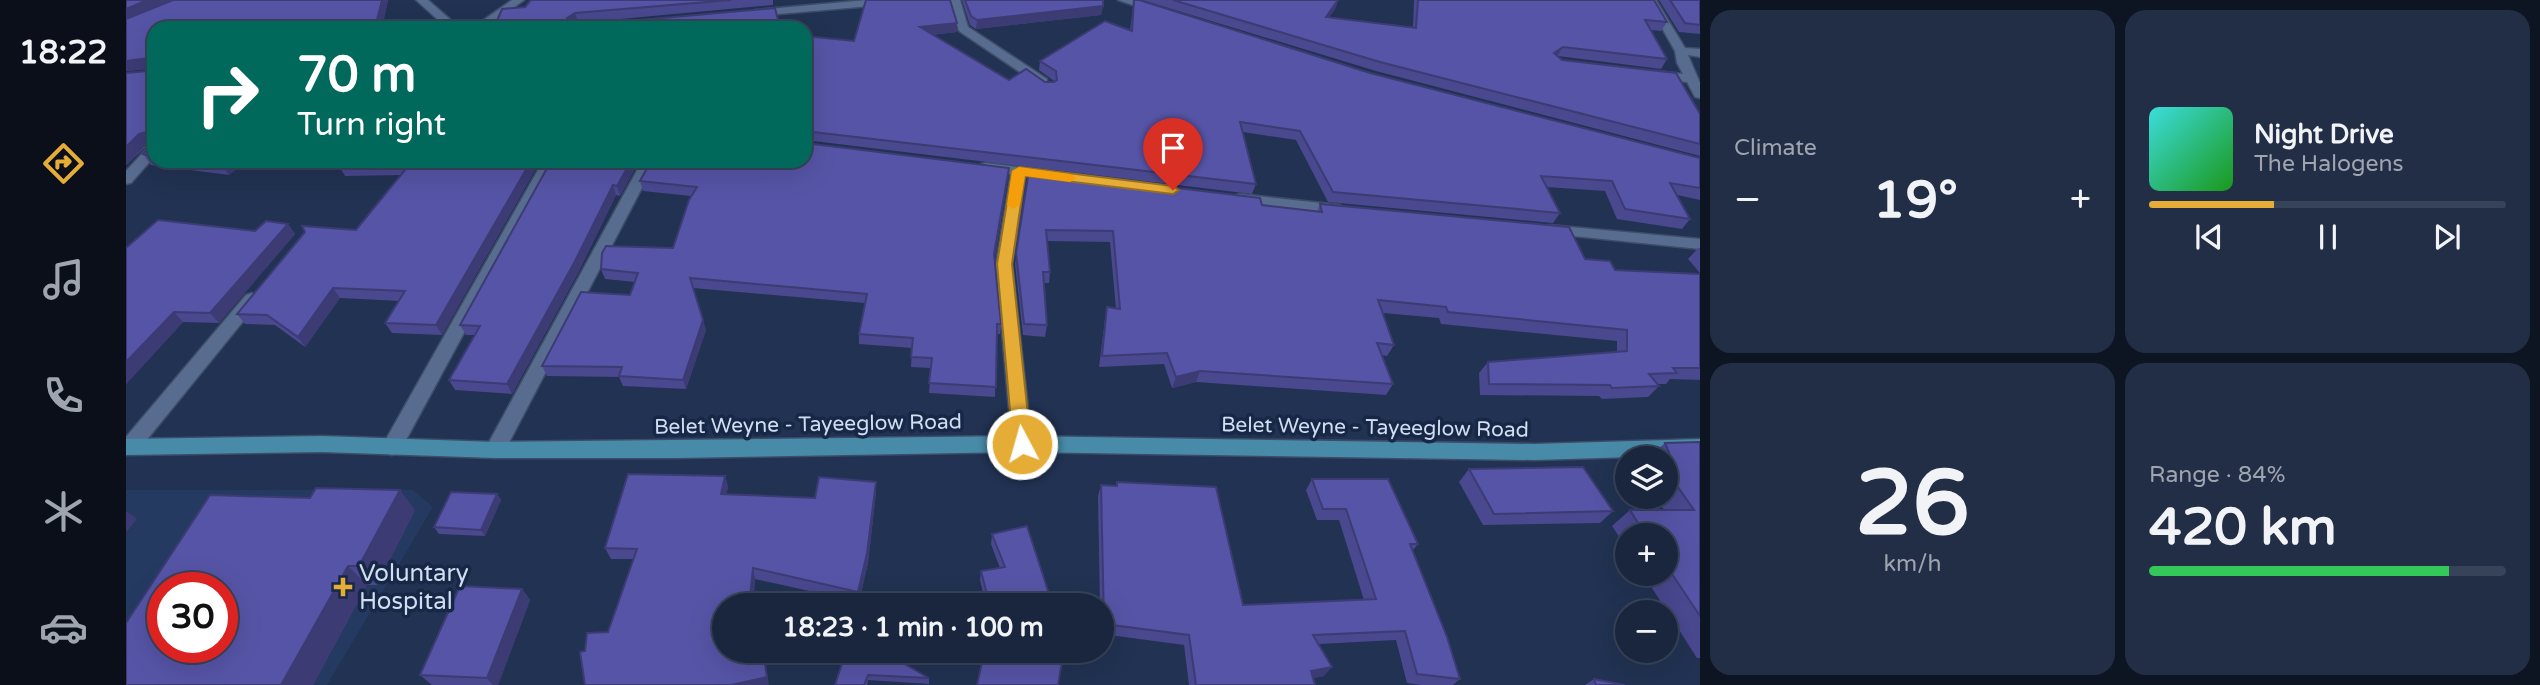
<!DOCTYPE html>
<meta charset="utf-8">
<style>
body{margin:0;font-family:"Varela Round",sans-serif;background:#222e45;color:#f1f3f6;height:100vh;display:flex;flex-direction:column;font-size:26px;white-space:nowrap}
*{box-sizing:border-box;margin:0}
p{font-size:23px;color:#9fa5b0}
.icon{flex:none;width:38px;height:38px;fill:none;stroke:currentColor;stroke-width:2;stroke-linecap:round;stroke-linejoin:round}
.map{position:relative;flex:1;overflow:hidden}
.drawer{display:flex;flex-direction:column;gap:10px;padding:10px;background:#0e1522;width:840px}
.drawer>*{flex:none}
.top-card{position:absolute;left:21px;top:21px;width:665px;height:147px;border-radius:21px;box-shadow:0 7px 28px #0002,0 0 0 2px #374358;background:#00695c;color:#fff;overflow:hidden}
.buttons{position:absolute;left:1489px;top:446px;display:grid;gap:14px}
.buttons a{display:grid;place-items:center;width:63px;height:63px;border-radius:50%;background:#19263e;box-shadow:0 7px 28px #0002,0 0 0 2px #374358;font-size:35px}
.speed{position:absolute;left:21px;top:572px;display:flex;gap:14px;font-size:35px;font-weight:700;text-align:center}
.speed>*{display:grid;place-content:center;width:91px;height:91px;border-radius:50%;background:#19263e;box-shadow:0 7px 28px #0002,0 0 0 2px #374358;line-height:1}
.speed .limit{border:10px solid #d22;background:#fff;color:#111}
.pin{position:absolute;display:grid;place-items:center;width:60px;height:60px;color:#fff;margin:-72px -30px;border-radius:50% 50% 50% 0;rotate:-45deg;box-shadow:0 0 7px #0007}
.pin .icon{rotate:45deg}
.me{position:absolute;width:77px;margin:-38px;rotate:354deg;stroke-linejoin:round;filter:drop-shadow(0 0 5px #0008)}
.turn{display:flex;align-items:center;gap:24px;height:147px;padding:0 35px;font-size:32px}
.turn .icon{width:91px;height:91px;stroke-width:2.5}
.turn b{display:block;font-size:49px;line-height:60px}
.big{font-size:52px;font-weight:800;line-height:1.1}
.drawer .card{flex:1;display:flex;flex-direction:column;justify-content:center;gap:10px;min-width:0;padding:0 24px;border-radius:21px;background:#222e45}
.drawer .dial{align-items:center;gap:0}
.dial b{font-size:91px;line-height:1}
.song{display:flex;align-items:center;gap:21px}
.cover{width:84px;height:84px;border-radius:10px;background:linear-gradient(135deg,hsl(180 70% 55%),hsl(120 70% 35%))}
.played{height:7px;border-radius:4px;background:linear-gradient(90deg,#e5ad35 35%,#374358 35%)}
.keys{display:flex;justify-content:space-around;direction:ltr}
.heat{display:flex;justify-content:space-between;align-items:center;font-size:38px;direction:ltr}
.charge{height:10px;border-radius:5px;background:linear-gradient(90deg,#34c759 84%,#374358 0)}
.drawer .tiles{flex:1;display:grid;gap:10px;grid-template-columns:repeat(2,1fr)}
.trip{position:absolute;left:586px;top:593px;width:402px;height:70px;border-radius:35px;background:#19263e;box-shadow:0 7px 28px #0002,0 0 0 2px #374358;font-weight:800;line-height:70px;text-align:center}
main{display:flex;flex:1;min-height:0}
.tabs{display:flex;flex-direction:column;width:126px;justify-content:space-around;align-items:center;background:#0a0f19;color:#9fa5b0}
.tabs .icon{width:49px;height:49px}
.tabs .on{color:#e5ad35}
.tabs b{font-size:32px;color:#f1f3f6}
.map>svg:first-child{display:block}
</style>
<main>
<nav class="tabs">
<b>18:22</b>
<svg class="icon on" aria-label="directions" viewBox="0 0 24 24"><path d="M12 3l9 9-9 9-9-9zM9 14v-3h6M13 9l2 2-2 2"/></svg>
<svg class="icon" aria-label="music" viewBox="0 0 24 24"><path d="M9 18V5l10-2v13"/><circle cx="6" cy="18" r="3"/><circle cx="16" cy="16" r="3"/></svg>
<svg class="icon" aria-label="phone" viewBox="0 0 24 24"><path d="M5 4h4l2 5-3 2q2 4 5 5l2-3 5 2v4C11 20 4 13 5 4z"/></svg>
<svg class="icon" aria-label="climate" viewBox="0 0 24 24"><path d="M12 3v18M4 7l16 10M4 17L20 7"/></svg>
<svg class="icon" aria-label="car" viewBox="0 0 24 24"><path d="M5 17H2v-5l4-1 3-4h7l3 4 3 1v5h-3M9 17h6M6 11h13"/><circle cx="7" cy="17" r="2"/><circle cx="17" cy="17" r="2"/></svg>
</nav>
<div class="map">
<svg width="1574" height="685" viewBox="0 0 1574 685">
<rect width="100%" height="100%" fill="#213252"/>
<path fill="#253a61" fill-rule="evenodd" d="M 0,490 L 287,490 L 307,507 L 201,685 L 187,685 L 237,591 L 96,648 L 145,551 L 37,588 L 0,685 L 0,534 L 10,520 L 0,519 ZM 272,544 L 251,585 L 196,582 Z"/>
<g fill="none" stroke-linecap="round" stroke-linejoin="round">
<defs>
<g id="street">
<path d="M 290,0 L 302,0 L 334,28 L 321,28 Z"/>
<path d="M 386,0 L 398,0 L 366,24 L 368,28 L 356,28 L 356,21 Z"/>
<path d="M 741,0 L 784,0 L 779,3 L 629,16 L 623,13 L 629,10 Z"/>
<path d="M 824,0 L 834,0 L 842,27 L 921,79 L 921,85 L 913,85 L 833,31 Z"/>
<path d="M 992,0 L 1009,0 L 1036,10 L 1030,13 Z"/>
<path d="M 1520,0 L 1530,0 L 1559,48 L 1574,49 L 1574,57 L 1562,55 L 1574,83 L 1574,98 L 1569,97 L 1561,82 L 1530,79 L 1524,75 L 1530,71 L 1557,74 L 1551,63 L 1549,51 Z"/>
<path d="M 28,145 L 28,157 L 5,183 L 0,184 L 0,171 L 23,146 Z"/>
<path d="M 417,161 L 431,161 L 273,453 L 266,455 L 259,453 L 256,447 L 259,441 Z"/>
<path d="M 516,161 L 530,161 L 376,456 L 369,458 L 362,456 L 359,450 L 362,444 Z"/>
<path d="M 860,163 L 926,171 L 933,175 L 926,179 L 899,176 L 886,264 L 906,444 L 903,450 L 896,452 L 889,450 L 886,444 L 870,264 L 885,174 L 855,170 L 855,164 Z"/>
<path d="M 1113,194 L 1214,205 L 1221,210 L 1214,215 L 1108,202 L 1106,199 L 1108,196 Z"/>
<path d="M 1423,225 L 1574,239 L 1574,249 L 1418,233 L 1415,230 Z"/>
<path d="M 126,293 L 134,299 L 132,303 L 10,453 L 0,454 L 0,437 L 120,295 Z"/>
</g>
<path id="secondary" d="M 196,436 L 369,442 L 896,436 L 1408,444 L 1574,439 L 1574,455 L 1408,460 L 896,452 L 550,458 L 369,458 L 196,452 L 0,455 L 0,439 Z"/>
</defs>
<use href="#street" stroke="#3d4c67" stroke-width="3"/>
<use href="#secondary" stroke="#3d4c67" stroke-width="3"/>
<use href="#street" fill="#586c90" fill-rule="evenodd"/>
<use href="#secondary" fill="#488ba8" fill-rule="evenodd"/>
</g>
<g fill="#4a488f">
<path d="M 0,0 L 262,0 L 256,28 L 28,28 L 28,161 L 121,161 L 103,175 L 25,165 L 17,154 L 23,147 L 23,144 L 0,165 L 21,69 L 0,71 Z"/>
<path d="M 405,0 L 647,0 L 647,5 L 462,22 L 368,28 L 399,7 Z"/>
<path d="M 836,0 L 977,0 L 977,6 L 975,15 L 850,29 L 844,25 Z"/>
<path d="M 1008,0 L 1244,73 L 1574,158 L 1574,200 L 1551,195 L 1564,219 L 1556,229 L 1491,219 L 1479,191 L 1420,187 L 1434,213 L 1427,223 L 1202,202 L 1170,140 L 1117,132 L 1130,184 L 1126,194 L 679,140 L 679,36 L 728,41 L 831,23 L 831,32 L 806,35 L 883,80 L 928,82 L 928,81 L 913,70 L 914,61 L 1004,30 Z"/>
<path d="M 1016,0 L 1212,0 L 1209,9 L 1203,17 L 1287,27 L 1288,0 L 1528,0 L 1541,22 L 1535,31 L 1525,30 L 1541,59 L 1535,69 L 1432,56 L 1436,60 L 1574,114 L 1574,156 L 1250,71 Z"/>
<path d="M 1533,0 L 1574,0 L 1574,34 L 1553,32 Z"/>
<path d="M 414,161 L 316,335 L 266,333 L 259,323 L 274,301 L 214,298 L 179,347 L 149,325 L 119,324 L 111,314 L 230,230 L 275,175 L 219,176 L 213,166 Z"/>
<path d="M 425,161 L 513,161 L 494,196 L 490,195 L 452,273 L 386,394 L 329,390 L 323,380 L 349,335 L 340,335 L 334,325 Z"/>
<path d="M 903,170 L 1136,205 L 1191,212 L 1194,204 L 1459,259 L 1489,270 L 1574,274 L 1574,380 L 1544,379 L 1540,384 L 1532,384 L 1533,386 L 1522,397 L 1476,399 L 1473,396 L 1354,395 L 1353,373 L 1362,362 L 1491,352 L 1491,341 L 1315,324 L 1313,318 L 1257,313 L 1268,345 L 1261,356 L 1256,355 L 1267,384 L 1260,395 L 1070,382 L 1046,388 L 1038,364 L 973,367 L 979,319 L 981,307 L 990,309 L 984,242 L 921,241 L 924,272 L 923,283 L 918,283 L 921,325 L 919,337 L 897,335 L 889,264 Z"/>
<path d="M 882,178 L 869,257 L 875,324 L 874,334 L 871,334 L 869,397 L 803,393 L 805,368 L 785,367 L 786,348 L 733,344 L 733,334 L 739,303 L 567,288 L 580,330 L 560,389 L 497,386 L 493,377 L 421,376 L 416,366 L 504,295 L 509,282 L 479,279 L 475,269 L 547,248 L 565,196 L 517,191 L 514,181 Z"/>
<path d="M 162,224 L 169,234 L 93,323 L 57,322 L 0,384 L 0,248 L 129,231 Z"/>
<path d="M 1572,248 L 1574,248 L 1574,273 L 1562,259 Z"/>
<path d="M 1574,442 L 1574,658 L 1571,658 L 1517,574 L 1540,574 L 1540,536 L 1502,536 L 1502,550 L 1486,526 L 1504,510 L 1538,510 L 1530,497 L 1540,497 L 1540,458 L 1522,458 L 1539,443 Z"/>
<path d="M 1343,469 L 1487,511 L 1474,523 L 1357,525 L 1333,482 Z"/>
<path d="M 599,476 L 602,487 L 600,495 L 689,498 L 750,482 L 750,493 L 742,563 L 733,602 L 629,579 L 627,606 L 598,606 L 459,651 L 482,632 L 508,559 L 485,559 L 479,548 Z"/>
<path d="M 1186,479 L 1292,544 L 1287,550 L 1334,679 L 1327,685 L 1295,685 L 1281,683 L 1270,640 L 1193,644 L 1198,676 L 1187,678 L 1189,685 L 1063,685 L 1058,645 L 976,634 L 976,606 L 974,606 L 972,496 L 975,485 L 990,486 L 991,482 L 1117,605 L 1238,600 L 1213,520 L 1191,520 L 1180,490 Z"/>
<path d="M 371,494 L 375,500 L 359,536 L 313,534 L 308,527 Z"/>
<path d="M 289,510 L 251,585 L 241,585 L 187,685 L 0,685 Z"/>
<path d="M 866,534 L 927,606 L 860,606 L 854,580 L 855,571 L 874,568 L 865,544 Z"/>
<path d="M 396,589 L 404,600 L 372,685 L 306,685 L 294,675 Z"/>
<path d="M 720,651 L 803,678 L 803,684 L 742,680 L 741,685 L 709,685 Z"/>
<path d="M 1468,679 L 1499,685 L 1459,685 Z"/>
</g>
<g fill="#3c3b74">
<path d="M 21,0 L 48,0 L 0,21 L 0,9 Z"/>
<path d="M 256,0 L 262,0 L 256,28 L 249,28 Z"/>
<path d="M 1212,1 L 1209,9 L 1196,26 L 1200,17 Z"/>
<path d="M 977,6 L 975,15 L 850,29 L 851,20 Z"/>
<path d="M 449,13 L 452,22 L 443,27 L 441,18 Z"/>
<path d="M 831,23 L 831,32 L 794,36 L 794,27 Z"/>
<path d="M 1437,47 L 1431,56 L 1428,53 Z"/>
<path d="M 23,58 L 28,68 L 0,71 L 0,61 Z"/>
<path d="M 20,132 L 27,142 L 21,144 L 0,165 L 0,147 L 13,134 Z"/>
<path d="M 101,161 L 121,161 L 103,175 L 96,165 Z"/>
<path d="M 405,161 L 414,161 L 316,335 L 310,325 Z"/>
<path d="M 505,161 L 513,161 L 494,196 L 491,186 Z"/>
<path d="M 883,168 L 882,178 L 867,264 L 868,254 Z"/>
<path d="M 487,185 L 490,195 L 452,273 L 386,394 L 381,384 Z"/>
<path d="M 162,224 L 169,234 L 93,323 L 84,313 Z"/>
<path d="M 207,288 L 214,298 L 179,347 L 172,337 Z"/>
<path d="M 48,312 L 57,322 L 0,384 L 0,362 Z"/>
<path d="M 577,320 L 580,330 L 560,389 L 557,380 Z"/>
<path d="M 1074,371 L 1070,382 L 1046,388 L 1050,377 Z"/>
<path d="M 599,476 L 602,487 L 598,505 L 595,494 Z"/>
<path d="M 750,482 L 750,493 L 742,563 L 733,602 L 732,592 Z"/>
<path d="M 274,490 L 289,510 L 251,585 L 233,566 Z"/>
<path d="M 371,494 L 375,500 L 359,536 L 355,530 Z"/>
<path d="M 0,511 L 11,519 L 0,533 Z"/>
<path d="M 222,566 L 241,585 L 187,685 L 155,685 Z"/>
<path d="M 627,568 L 629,579 L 627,606 L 623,606 Z"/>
<path d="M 396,589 L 404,600 L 372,685 L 367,685 L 361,678 Z"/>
<path d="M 637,651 L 638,651 L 643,685 L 605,685 Z"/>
<path d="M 1206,667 L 1198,676 L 1177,680 L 1185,671 Z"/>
</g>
<g fill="#5654a6" stroke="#3c3b74" stroke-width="2" fill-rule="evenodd">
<path d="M 0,0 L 21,0 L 0,9 Z"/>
<path d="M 47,0 L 256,0 L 249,28 L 28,28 L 28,84 L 23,84 L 28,85 L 28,156 L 17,154 L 23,147 L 23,135 L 20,132 L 13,134 L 0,147 L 0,73 L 21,71 L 23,58 L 0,61 L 0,19 Z"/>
<path d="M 405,0 L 605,0 L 449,13 L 441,18 L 443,22 L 490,22 L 649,8 L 654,28 L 368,28 L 376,9 L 399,7 Z"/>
<path d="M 740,0 L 824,0 L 831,23 L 794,27 L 883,80 L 900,69 L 919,82 L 928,82 L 931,80 L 930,71 L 914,61 L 979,21 L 1006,31 L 1008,0 L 1013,0 L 1244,73 L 1574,158 L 1574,188 L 1544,183 L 1564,219 L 1499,209 L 1486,181 L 1415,176 L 1434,213 L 1207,192 L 1174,131 L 1114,122 L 1130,184 L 679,131 L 679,36 L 728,41 Z"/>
<path d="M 839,0 L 977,0 L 977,6 L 851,20 L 845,16 Z"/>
<path d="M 1047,0 L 1212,0 L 1200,17 L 1290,28 L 1292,0 L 1528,0 L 1541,22 L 1519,20 L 1541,59 L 1437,47 L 1428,53 L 1436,60 L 1550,73 L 1574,114 L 1574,144 L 1254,62 Z"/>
<path d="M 1544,0 L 1574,0 L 1574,25 L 1559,23 Z"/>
<path d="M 679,143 L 883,168 L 868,254 L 875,324 L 871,324 L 870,387 L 803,383 L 806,358 L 785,357 L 787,338 L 733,334 L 741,294 L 564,278 L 577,320 L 557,380 L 493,376 L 496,367 L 416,366 L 455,292 L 504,295 L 512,273 L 475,269 L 476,253 L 480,246 L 547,248 L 563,200 L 571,187 L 514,181 L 525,161 L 679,161 Z"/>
<path d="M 67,161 L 101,161 L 96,165 Z"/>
<path d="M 217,161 L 405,161 L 310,325 L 259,323 L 279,291 L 207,288 L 172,337 L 141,315 L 111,314 L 179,232 L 176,226 L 230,230 L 283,165 L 213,166 Z"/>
<path d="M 425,161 L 505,161 L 491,186 L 487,185 L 448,263 L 381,384 L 323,380 L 354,326 L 334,325 Z"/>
<path d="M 903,170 L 1134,198 L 1136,205 L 1196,212 L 1194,204 L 1443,227 L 1459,259 L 1484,261 L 1489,270 L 1574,274 L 1574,368 L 1547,368 L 1551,373 L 1523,374 L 1533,386 L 1486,388 L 1484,385 L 1363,384 L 1362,362 L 1501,351 L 1501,330 L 1322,312 L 1320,307 L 1252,300 L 1268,345 L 1251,343 L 1267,384 L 1074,371 L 1050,377 L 1041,353 L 976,356 L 981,307 L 994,309 L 987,231 L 920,230 L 924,272 L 917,272 L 921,325 L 898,324 L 890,253 Z"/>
<path d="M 32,220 L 129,231 L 140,221 L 162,224 L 84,313 L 48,312 L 0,362 L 0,248 Z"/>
<path d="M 1574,442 L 1574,616 L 1540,565 L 1540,536 L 1520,536 L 1504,510 L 1568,510 L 1540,470 L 1540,462 L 1547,462 L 1539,443 Z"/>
<path d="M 1457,467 L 1487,511 L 1368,514 L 1343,469 Z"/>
<path d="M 502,474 L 599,476 L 595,494 L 689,498 L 693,477 L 750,482 L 741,553 L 732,592 L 627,568 L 623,606 L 598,606 L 598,651 L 637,651 L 641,677 L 605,685 L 459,685 L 454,652 L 459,651 L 461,633 L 482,632 L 511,549 L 479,548 Z"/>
<path d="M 1186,479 L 1262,479 L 1292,544 L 1284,544 L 1321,637 L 1334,679 L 1291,674 L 1279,631 L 1187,635 L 1206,667 L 1185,671 L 1189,685 L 1070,685 L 1063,635 L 978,624 L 975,485 L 991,486 L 991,482 L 1090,487 L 1117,605 L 1250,599 L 1220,509 L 1197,509 Z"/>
<path d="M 190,488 L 274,490 L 233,566 L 222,566 L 155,685 L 0,685 L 0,623 L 84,495 L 184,498 ZM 37,588 L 96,588 L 96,648 L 37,648 Z"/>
<path d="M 325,492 L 371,494 L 355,530 L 308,527 Z"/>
<path d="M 901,526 L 927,606 L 864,606 L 855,571 L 879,567 L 866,534 Z"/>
<path d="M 334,586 L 396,589 L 361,678 L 294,675 Z"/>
<path d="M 720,651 L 756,651 L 803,678 L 742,675 L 738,685 L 709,685 Z"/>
<path d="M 868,651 L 938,651 L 932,685 L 851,685 L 858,653 L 868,653 Z"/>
<path d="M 1468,679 L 1499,685 L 1470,685 Z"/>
</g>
<path fill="#e5ad35" stroke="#957022" stroke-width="2" d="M 893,167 L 1047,186 L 1053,190 L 1047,194 L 899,176 L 886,264 L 905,444 L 902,449 L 896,451 L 890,449 L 887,444 L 871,264 L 886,171 Z"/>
<path fill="#f59e0b" d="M 893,167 L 944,174 L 951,178 L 944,182 L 899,176 L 894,205 L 887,209 L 881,205 L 886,171 Z"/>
<path fill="#e5ad35" stroke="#172847" stroke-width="2.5" d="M213.5 576.5h7v7h7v7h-7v7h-7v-7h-7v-7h7z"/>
<g text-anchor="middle" stroke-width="7" stroke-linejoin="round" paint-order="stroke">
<g font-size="21" fill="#d1ddf1" stroke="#172847">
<text transform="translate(682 424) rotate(-1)" y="7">Belet Weyne - Tayeeglow Road</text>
<text transform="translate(1249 427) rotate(1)" y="7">Belet Weyne - Tayeeglow Road</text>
</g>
<g font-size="24" fill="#d1ddf1" stroke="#172847" text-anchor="start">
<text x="233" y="581">Voluntary<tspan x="233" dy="28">Hospital</tspan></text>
</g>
</g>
</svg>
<div class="buttons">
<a><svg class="icon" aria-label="layers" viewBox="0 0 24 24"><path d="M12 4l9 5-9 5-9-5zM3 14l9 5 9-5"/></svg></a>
<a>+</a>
<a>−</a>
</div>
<div class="speed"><div class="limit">30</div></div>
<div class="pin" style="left:1047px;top:190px;background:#d93025"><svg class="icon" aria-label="arrive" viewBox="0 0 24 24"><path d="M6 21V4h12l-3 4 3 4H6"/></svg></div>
<svg class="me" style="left:896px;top:444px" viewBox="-20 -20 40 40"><circle r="17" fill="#e5ad35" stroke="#fff" stroke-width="3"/><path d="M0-11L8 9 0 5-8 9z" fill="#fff"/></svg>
<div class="trip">18:23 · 1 min · 100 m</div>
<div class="top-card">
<div class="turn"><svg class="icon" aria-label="right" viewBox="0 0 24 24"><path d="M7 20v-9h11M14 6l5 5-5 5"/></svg><div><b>70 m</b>Turn right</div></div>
</div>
</div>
<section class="drawer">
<div class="tiles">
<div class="card"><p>Climate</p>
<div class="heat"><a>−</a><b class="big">19°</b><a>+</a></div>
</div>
<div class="card">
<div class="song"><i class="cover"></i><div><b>Night Drive</b><p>The Halogens</p></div></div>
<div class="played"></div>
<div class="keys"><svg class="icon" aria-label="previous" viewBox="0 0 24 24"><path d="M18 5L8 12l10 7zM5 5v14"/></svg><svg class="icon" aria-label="pause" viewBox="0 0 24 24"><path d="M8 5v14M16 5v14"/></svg><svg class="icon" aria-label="next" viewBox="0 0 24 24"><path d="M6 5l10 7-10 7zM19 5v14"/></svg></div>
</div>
<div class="card dial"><b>26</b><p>km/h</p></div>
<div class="card"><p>Range · 84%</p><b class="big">420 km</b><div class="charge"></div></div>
</div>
</section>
</main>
